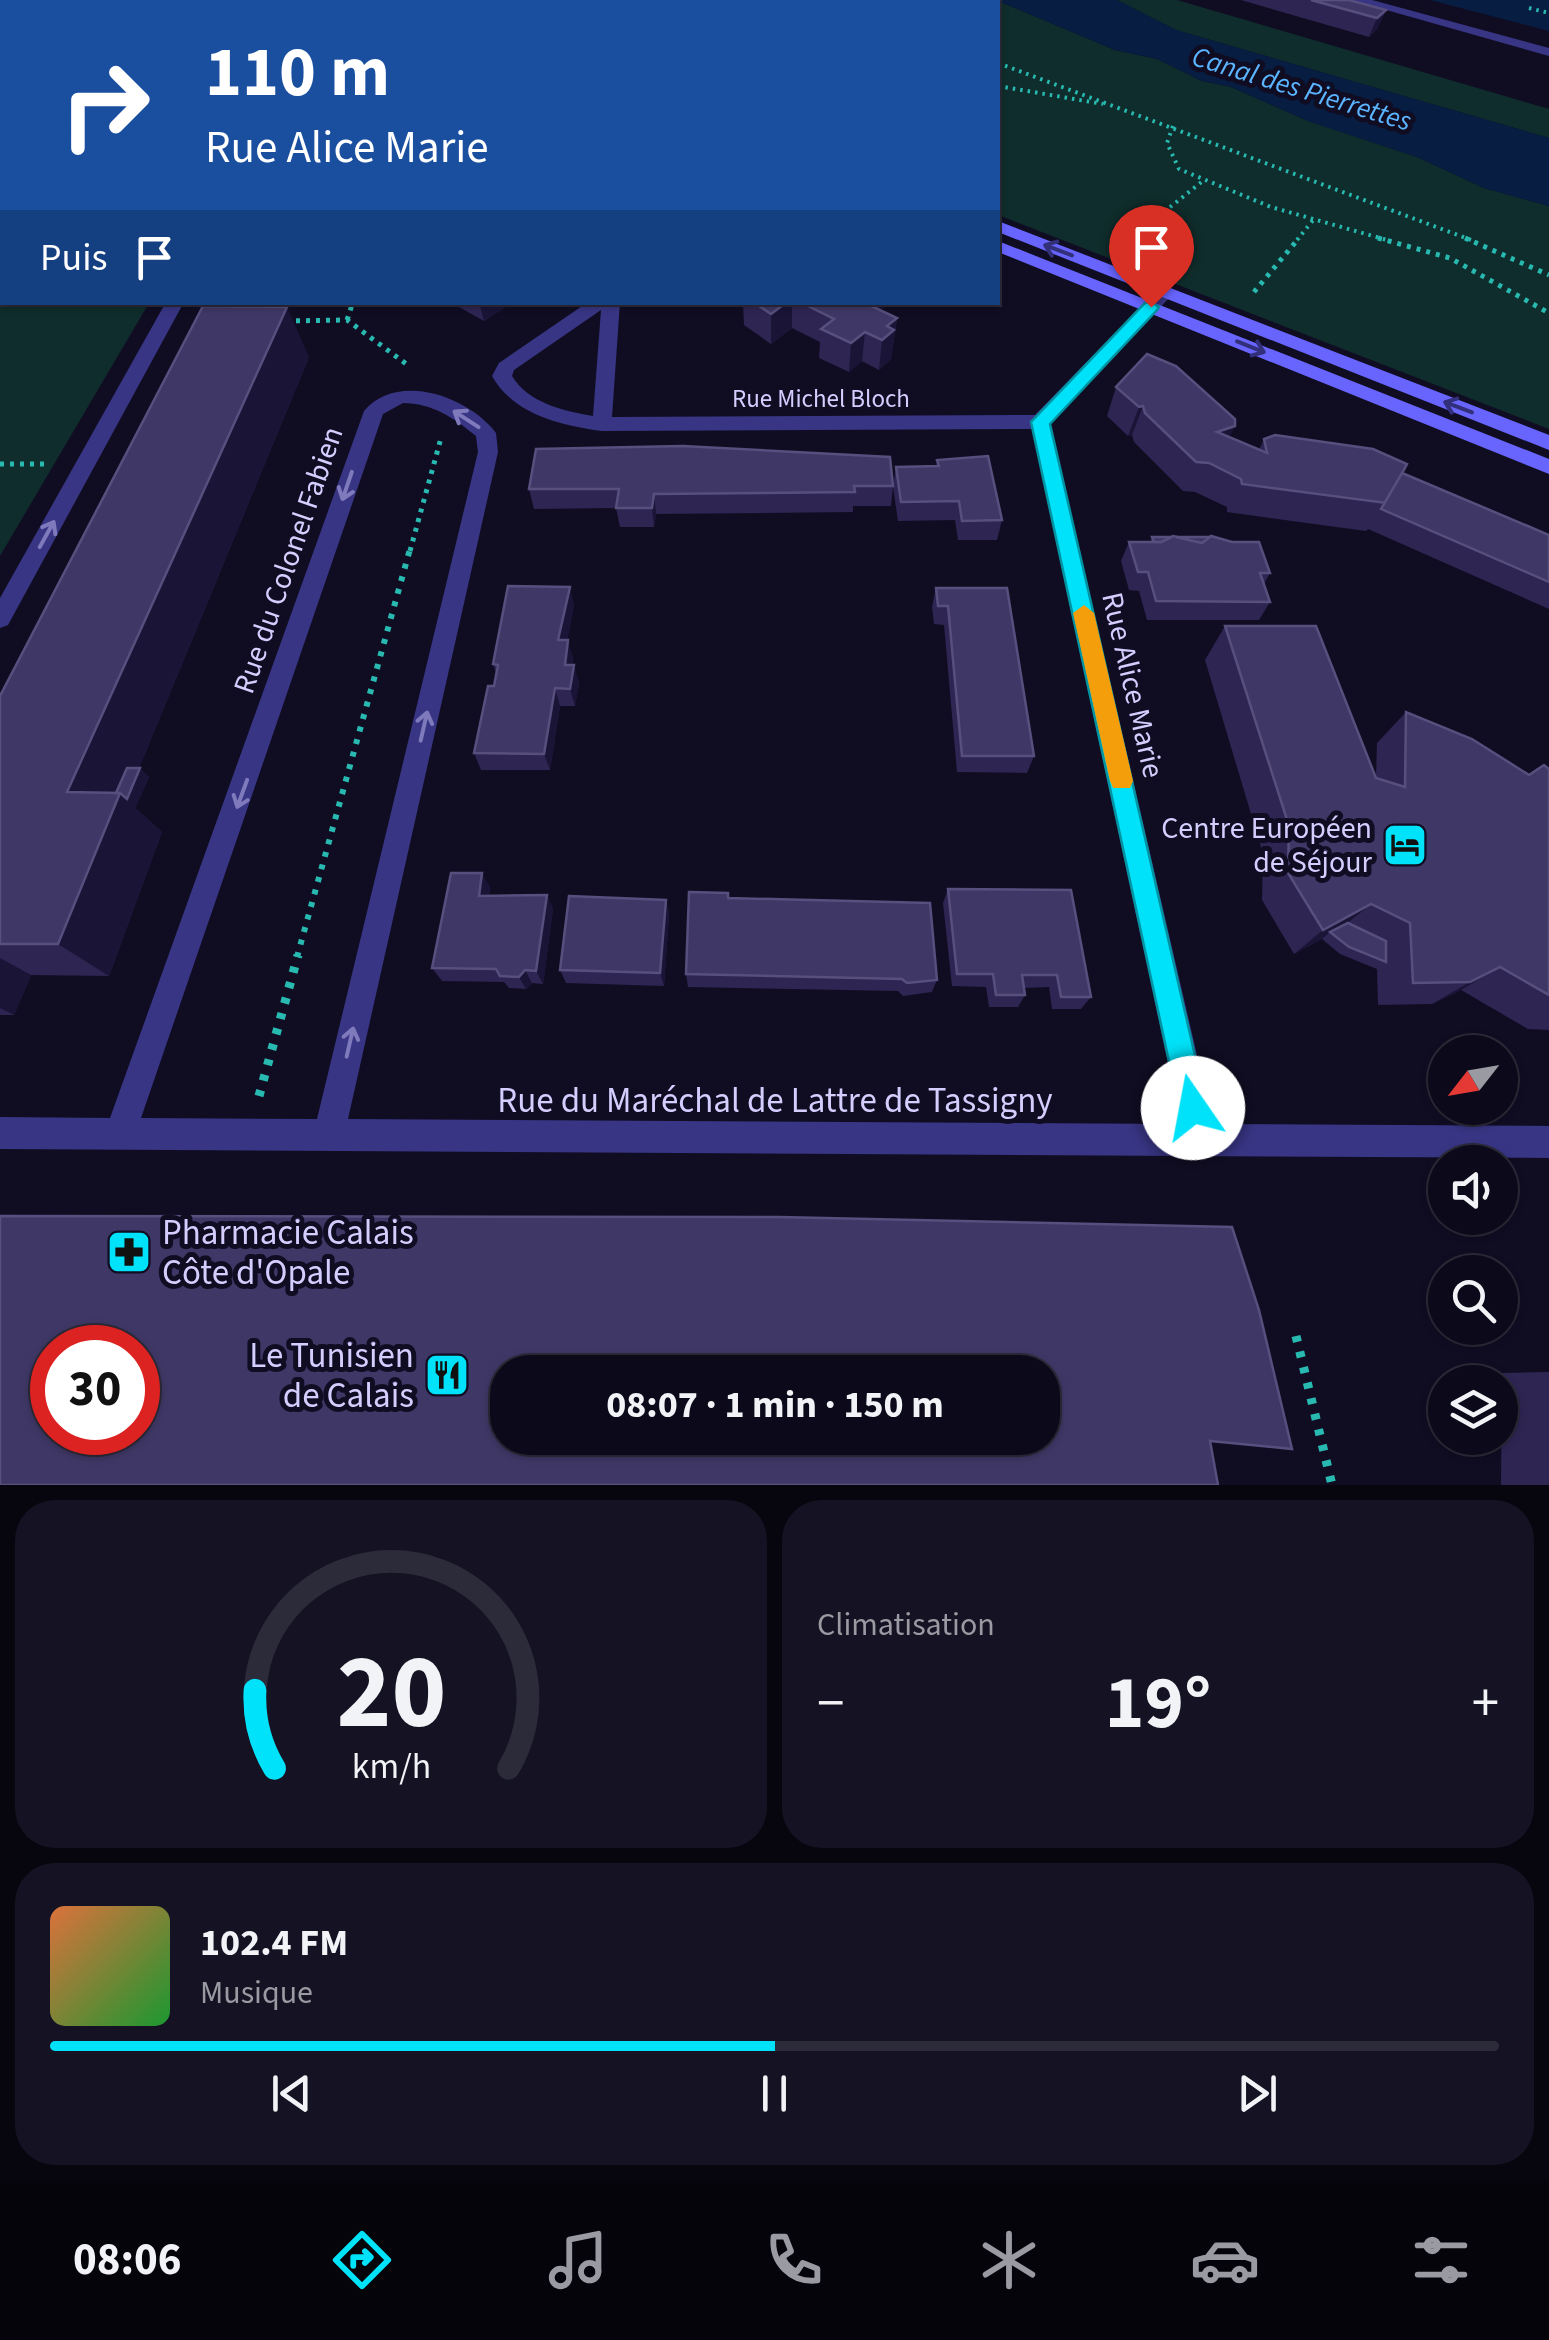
<!DOCTYPE html>
<html lang="fr">
<meta charset="utf-8">
<style>
body{margin:0;font-family:"Source Sans 3",sans-serif;background:#151323;color:#f1f3f6;height:100vh;display:flex;flex-direction:column;font-size:38px;white-space:nowrap}
*{box-sizing:border-box;margin:0}
p{font-size:32px;color:#9a9aa2}
.icon{flex:none;width:55px;height:55px;fill:none;stroke:currentColor;stroke-width:2;stroke-linecap:round;stroke-linejoin:round}
.map{position:relative;height:1485px;overflow:hidden}
.side{display:flex;flex-direction:column;gap:15px;padding:15px;background:#07060e;flex:1}
.side>*{flex:none}
.hud{position:absolute;left:0px;top:0px;width:1000px;height:305px;box-shadow:0 2px 8px #0004,0 0 0 2px #2c2b39;background:#1a4fa0;color:#fff;overflow:hidden}
.needle{width:65px;rotate:239deg}
.fabs{position:absolute;left:1428px;top:1035px;display:grid;gap:20px}
.fabs a{display:grid;place-items:center;width:90px;height:90px;border-radius:50%;background:#0c0a1a;box-shadow:0 2px 8px #0004,0 0 0 2px #2c2b39;font-size:50px}
.speed{position:absolute;left:30px;top:1325px;display:flex;gap:20px;font-size:50px;font-weight:700;text-align:center}
.speed>*{display:grid;place-content:center;width:130px;height:130px;border-radius:50%;background:#0c0a1a;box-shadow:0 2px 8px #0004,0 0 0 2px #2c2b39;line-height:1}
.speed .limit{border:15px solid #d22;background:#fff;color:#111}
.pin{position:absolute;display:grid;place-items:center;width:85px;height:85px;color:#fff;margin:-102px -42px;border-radius:50% 50% 50% 0;rotate:-45deg;box-shadow:0 0 10px #0007}
.pin .icon{rotate:45deg}
.me{position:absolute;width:110px;margin:-55px;rotate:348deg;stroke-linejoin:round;filter:drop-shadow(0 0 8px #0008)}
.turn{display:flex;align-items:center;gap:35px;height:210px;padding:0 40px;font-size:45px}
.turn .icon{width:130px;height:130px;stroke-width:2.5}
.turn b{display:block;font-size:70px;line-height:85px}
.then{display:flex;align-items:center;height:95px;padding:0 40px;background:#0003;gap:20px;font-size:38px}
.big{font-size:75px;font-weight:700;line-height:1.1}
.side .tile{flex:1;display:flex;flex-direction:column;justify-content:center;gap:15px;min-width:0;padding:0 35px;border-radius:40px;background:#151323}
.side .dial{align-items:center;gap:0}
.dial svg{height:260px;overflow:visible;fill:none;stroke:#2c2b39;stroke-width:7;stroke-linecap:round;text-anchor:middle}
.dial text{fill:#f1f3f6;stroke:none}
.song{display:flex;align-items:center;gap:30px}
.cover{width:120px;height:120px;border-radius:15px;background:linear-gradient(135deg,hsl(20 70% 55%),hsl(130 70% 35%))}
.played{height:10px;border-radius:5px;background:linear-gradient(90deg,#00e2f9 50%,#2c2b39 50%)}
.keys{display:flex;justify-content:space-around;direction:ltr}
.heat{display:flex;justify-content:space-between;align-items:center;font-size:55px;direction:ltr}
.side .tiles{flex:1;display:grid;gap:15px;grid-template-columns:1fr 1fr}
.tile:last-child{grid-column:span 2}
.trip{position:absolute;left:490px;top:1355px;width:570px;height:100px;border-radius:40px;background:#0c0a1a;box-shadow:0 2px 8px #0004,0 0 0 2px #2c2b39;font-weight:700;line-height:100px;text-align:center}
.menu{display:flex;height:160px;justify-content:space-around;align-items:center;background:#05040a;color:#9a9aa2}
.menu .icon{width:70px;height:70px}
.menu .selected{color:#00e2f9}
.menu b{font-size:45px;color:#f1f3f6}
.map>svg:first-child{display:block}
</style>
<div class="map">
<svg width="1549" height="1485" viewBox="0 0 1549 1485">
<rect width="100%" height="100%" fill="#100d23"/>
<g fill="#0f2d2c">
<path d="M 0,0 L 370,0 L 2,2 L 2,302 L 149,303 L 0,556 Z"/>
<path d="M 643,0 L 996,0 L 1115,50 L 1157,59 L 1202,81 L 1231,87 L 1308,121 L 1417,157 L 1484,188 L 1549,206 L 1549,429 L 998,215 L 998,2 Z"/>
<path d="M 1117,0 L 1177,0 L 1549,109 L 1549,138 L 1176,30 Z"/>
</g>
<g fill="#071d42">
<path d="M 996,0 L 1117,0 L 1176,30 L 1549,138 L 1549,206 L 1484,188 L 1417,157 L 1308,121 L 1231,87 L 1202,81 L 1157,59 L 1115,50 Z"/>
<path d="M 1430,0 L 1549,0 L 1549,31 Z"/>
</g>
<g fill="none" stroke-linecap="round" stroke-linejoin="round">
<g stroke="#28b9b0" stroke-width="4" stroke-dasharray="2.5 5" stroke-linecap="butt">
<path d="M 159,0 L 167,2"/>
<path d="M 702,0 L 708,2"/>
<path d="M 827,0 L 834,2"/>
<path d="M 140,2 L 145,0"/>
<path d="M 562,2 L 581,0"/>
<path d="M 1529,8 L 1549,13"/>
<path d="M 998,63 L 1471,240"/>
<path d="M 998,86 L 1103,104"/>
<path d="M 1173,126 L 1167,143 L 1179,169 L 1271,207 L 1387,240"/>
<path d="M 1129,240 L 1204,180"/>
<path d="M 1297,240 L 1314,219"/>
</g>
<g stroke="#28b9b0" stroke-width="5" stroke-dasharray="4 6" stroke-linecap="butt">
<path d="M 1378,238 L 1450,258 L 1549,313"/>
<path d="M 1465,238 L 1549,275"/>
<path d="M 1124,244 L 1132,238"/>
<path d="M 1254,292 L 1299,238"/>
<path d="M 347,320 L 353,302"/>
<path d="M 286,321 L 347,320 L 409,366"/>
<path d="M 0,464 L 49,464"/>
<path d="M 410,551 L 441,438"/>
</g>
<path stroke="#28b9b0" stroke-width="6" stroke-dasharray="5 8" stroke-linecap="butt" d="M 297,957 L 410,549"/>
<g stroke="#28b9b0" stroke-width="9" stroke-dasharray="6 10" stroke-linecap="butt">
<path d="M 259,1096 L 298,955"/>
<path d="M 1296,1336 L 1332,1485"/>
</g>
<path fill="#383584" fill-rule="evenodd" d="M 1351,0 L 1372,0 L 1549,48 L 1549,56 Z"/>
<g fill="#383584" fill-rule="evenodd">
<path d="M 1165,287 L 1174,292 L 1171,296 L 1050,423 L 1213,1124 L 1549,1126 L 1549,1158 L 0,1149 L 0,1117 L 110,1118 L 364,411 C 398,371 469,397 496,433 L 498,452 L 348,1119 L 1181,1124 L 1032,429 L 602,431 C 561,425 514,415 492,376 L 499,363 L 588,302 L 620,302 L 612,417 L 1035,415 L 1159,288 ZM 601,310 L 593,416 C 564,411 528,403 512,376 L 514,370 ZM 403,403 C 432,403 454,418 476,436 L 478,452 L 317,1119 L 141,1118 L 383,414 Z"/>
<path d="M 166,302 L 184,302 L 8,625 L 0,628 L 0,598 Z"/>
</g>
<g fill="#6865ff" fill-rule="evenodd">
<path d="M 998,221 L 1549,435 L 1549,450 L 998,232 Z"/>
<path d="M 2,223 L 2,233 L 0,234 L 0,224 Z"/>
<path d="M 998,241 L 1549,459 L 1549,474 L 998,252 Z"/>
</g>
</g>
<g fill="#2e2552">
<path d="M 1241,0 L 1349,0 L 1386,10 L 1377,29 L 1369,37 Z"/>
<path d="M 450,302 L 513,302 L 484,321 Z"/>
<path d="M 743,302 L 890,302 L 880,310 L 897,318 L 891,359 L 879,370 L 862,361 L 849,372 L 819,358 L 820,342 L 792,328 L 771,344 L 744,325 Z"/>
<path d="M 309,357 L 139,768 L 149,777 L 135,808 L 162,832 L 109,976 L 31,975 L 14,1015 L 0,1015 L 0,696 Z"/>
<path d="M 1116,387 L 1259,450 L 1264,439 L 1402,473 L 1549,535 L 1549,609 L 1368,529 L 1366,531 L 1227,512 L 1227,507 L 1195,492 L 1183,491 L 1134,442 L 1132,435 L 1128,436 L 1107,416 Z"/>
<path d="M 937,460 L 1002,520 L 997,540 L 958,540 L 955,520 L 898,521 L 893,487 L 896,467 L 936,466 Z"/>
<path d="M 893,486 L 891,506 L 853,506 L 853,512 L 656,514 L 654,527 L 620,527 L 616,508 L 534,509 L 529,489 Z"/>
<path d="M 1152,537 L 1270,573 L 1264,584 L 1270,602 L 1259,620 L 1147,620 L 1139,591 L 1129,590 L 1121,561 L 1129,542 L 1150,542 Z"/>
<path d="M 936,588 L 1007,588 L 1034,756 L 1027,773 L 957,772 L 944,625 L 934,624 L 932,607 Z"/>
<path d="M 574,605 L 567,640 L 573,658 L 572,665 L 579,683 L 575,706 L 560,706 L 550,770 L 481,770 L 474,753 L 494,686 L 496,673 L 493,664 Z"/>
<path d="M 1225,626 L 1376,777 L 1377,743 L 1406,712 L 1529,775 L 1549,769 L 1549,1030 L 1528,1029 L 1461,990 L 1432,1004 L 1378,1005 L 1377,969 L 1340,954 L 1322,939 L 1294,954 L 1262,900 L 1263,854 L 1205,660 Z"/>
<path d="M 490,887 L 489,896 L 547,895 L 553,909 L 543,984 L 532,983 L 526,989 L 509,988 L 504,982 L 442,981 L 432,968 Z"/>
<path d="M 948,889 L 1091,997 L 1081,1009 L 1052,1009 L 1049,987 L 1024,988 L 1025,995 L 1018,1007 L 989,1007 L 986,987 L 952,986 L 943,903 Z"/>
<path d="M 666,900 L 669,914 L 664,986 L 566,983 L 560,970 Z"/>
<path d="M 686,974 L 937,980 L 932,992 L 903,996 L 898,991 L 688,987 Z"/>
<path d="M 1549,1372 L 1549,1485 L 1501,1485 L 1502,1373 Z"/>
</g>
<g fill="#1a1437">
<path d="M 1386,10 L 1377,29 L 1369,37 L 1377,18 Z"/>
<path d="M 479,302 L 513,302 L 484,321 Z"/>
<path d="M 787,302 L 792,302 L 792,328 L 771,344 L 771,314 Z"/>
<path d="M 858,302 L 890,302 L 856,330 Z"/>
<path d="M 287,307 L 309,357 L 126,799 L 140,768 L 149,777 L 135,808 L 162,832 L 109,976 L 58,944 L 67,792 Z"/>
<path d="M 897,318 L 891,359 L 879,370 L 882,340 L 887,326 Z"/>
<path d="M 865,332 L 862,361 L 849,372 L 851,343 Z"/>
<path d="M 1143,406 L 1132,435 L 1128,436 L 1139,407 Z"/>
<path d="M 1235,426 L 1221,455 L 1217,432 Z"/>
<path d="M 654,494 L 656,514 L 654,527 L 652,508 Z"/>
<path d="M 570,587 L 574,605 L 564,658 L 558,640 Z"/>
<path d="M 568,640 L 573,658 L 570,683 L 565,665 Z"/>
<path d="M 574,665 L 579,683 L 575,706 L 570,689 Z"/>
<path d="M 555,688 L 560,706 L 550,770 L 544,754 Z"/>
<path d="M 482,873 L 490,887 L 487,910 L 479,896 Z"/>
<path d="M 547,895 L 553,909 L 543,984 L 536,971 Z"/>
<path d="M 666,900 L 669,914 L 664,986 L 660,973 Z"/>
<path d="M 1371,904 L 1339,930 L 1330,932 L 1322,939 L 1294,954 L 1323,930 Z"/>
<path d="M 0,958 L 31,975 L 14,1015 L 0,1008 Z"/>
<path d="M 1500,967 L 1461,990 L 1432,1004 L 1470,982 Z"/>
<path d="M 525,970 L 532,983 L 526,989 L 519,977 Z"/>
</g>
<g fill="#3f3765" stroke="#574f7d" stroke-width="2.5" fill-rule="evenodd">
<path d="M 1311,0 L 1349,0 L 1386,10 L 1377,18 Z"/>
<path d="M 753,302 L 787,302 L 771,314 Z"/>
<path d="M 800,302 L 863,302 L 897,318 L 887,326 L 894,330 L 882,340 L 865,332 L 851,343 L 821,329 L 834,319 Z"/>
<path d="M 203,306 L 287,307 L 67,792 L 120,793 L 58,944 L 0,944 L 0,696 Z"/>
<path d="M 1147,354 L 1176,366 L 1235,419 L 1235,426 L 1217,432 L 1267,453 L 1264,439 L 1275,435 L 1373,449 L 1407,464 L 1386,503 L 1242,484 L 1241,479 L 1209,463 L 1196,462 L 1145,413 L 1143,406 L 1139,407 L 1116,387 Z"/>
<path d="M 683,446 L 890,457 L 893,486 L 854,486 L 855,492 L 654,494 L 652,508 L 616,508 L 619,489 L 529,489 L 536,449 Z"/>
<path d="M 988,456 L 1002,520 L 962,521 L 959,501 L 901,502 L 896,467 L 939,466 L 937,460 Z"/>
<path d="M 1402,473 L 1549,535 L 1549,582 L 1381,509 Z"/>
<path d="M 1173,536 L 1202,543 L 1211,536 L 1232,542 L 1259,542 L 1270,573 L 1260,573 L 1270,602 L 1156,601 L 1148,572 L 1138,572 L 1129,542 L 1161,542 Z"/>
<path d="M 1152,537 L 1172,537 L 1161,542 L 1154,542 Z"/>
<path d="M 1176,537 L 1210,537 L 1202,543 Z"/>
<path d="M 508,586 L 570,587 L 558,640 L 568,640 L 565,665 L 574,665 L 570,689 L 555,688 L 544,754 L 474,753 L 488,686 L 494,686 L 498,665 L 493,664 Z"/>
<path d="M 936,588 L 1007,588 L 1034,756 L 962,756 L 948,606 L 938,606 Z"/>
<path d="M 1225,626 L 1316,626 L 1376,778 L 1405,787 L 1406,712 L 1472,739 L 1529,775 L 1544,765 L 1549,769 L 1549,995 L 1500,967 L 1470,982 L 1413,983 L 1410,923 L 1371,904 L 1323,930 L 1288,873 L 1289,826 Z"/>
<path d="M 127,768 L 140,768 L 127,799 L 120,793 L 116,793 Z"/>
<path d="M 451,873 L 482,873 L 479,896 L 547,895 L 536,971 L 525,970 L 519,977 L 500,976 L 496,969 L 432,968 Z"/>
<path d="M 948,889 L 1071,890 L 1091,997 L 1061,997 L 1057,975 L 1022,975 L 1025,995 L 996,995 L 993,974 L 957,974 Z"/>
<path d="M 689,892 L 728,893 L 728,898 L 930,903 L 937,980 L 907,983 L 902,979 L 686,974 Z"/>
<path d="M 569,896 L 666,900 L 660,973 L 560,970 Z"/>
<path d="M 1348,923 L 1386,941 L 1386,962 L 1349,947 L 1330,932 Z"/>
<path d="M 0,1216 L 779,1217 L 1232,1227 L 1259,1310 L 1292,1449 L 1210,1441 L 1218,1485 L 0,1485 ZM 52,1348 L 138,1348 L 138,1432 L 52,1432 ZM 508,1372 L 1042,1372 L 1042,1438 L 508,1438 Z"/>
</g>
<defs><path id="oneway-shaft" d="M-6 0H5M1.5-3L5.5 0L1.5 3" fill="none" stroke-width="1.6" stroke-linecap="round" stroke-linejoin="round" transform="scale(2.5)"/></defs>
<g stroke="#33307b">
<use href="#oneway-shaft" transform="translate(1058 250) rotate(-159)"/>
<use href="#oneway-shaft" transform="translate(1251 347) rotate(22)"/>
<use href="#oneway-shaft" transform="translate(1458 407) rotate(-159)"/>
</g>
<g stroke="#7e7abb">
<use href="#oneway-shaft" transform="translate(466 419) rotate(-147)"/>
<use href="#oneway-shaft" transform="translate(347 486) rotate(109)"/>
<use href="#oneway-shaft" transform="translate(47 534) rotate(-61)"/>
<use href="#oneway-shaft" transform="translate(424 726) rotate(-77)"/>
<use href="#oneway-shaft" transform="translate(242 794) rotate(110)"/>
<use href="#oneway-shaft" transform="translate(350 1042) rotate(-77)"/>
</g>
<path fill="#00e2f9" stroke="#0093a2" stroke-width="2.5" d="M 1151,302 L 1159,307 L 1157,310 L 1050,424 L 1207,1108 L 1203,1117 L 1193,1122 L 1183,1117 L 1179,1108 L 1031,422 L 1145,303 Z"/>
<path fill="#f59e0b" d="M 1084,605 L 1094,613 L 1133,781 L 1130,788 L 1113,788 L 1110,781 L 1073,613 Z"/>
<defs>
<symbol id="hotel-square" viewBox="-11 -11 22 22"><rect x="-9" y="-9" width="18" height="18" rx="4" fill="#00e2f9" stroke="#100d23"/><path d="M-6-4.5h1.5V1H6V5H4.5V3h-9V5H-6ZM-4 0a1.8 1.8 0 1 1 3.6 0ZM.5 0V-2.5h3Q6-2.5 6 0Z" fill="#111"/></symbol>
<symbol id="pharmacy-square" viewBox="-11 -11 22 22"><rect x="-9" y="-9" width="18" height="18" rx="4" fill="#00e2f9" stroke="#100d23"/><path d="M-2-6h4v4h4v4h-4v4h-4v-4h-4v-4h4Z" fill="#111"/></symbol>
<symbol id="restaurant-square" viewBox="-11 -11 22 22"><rect x="-9" y="-9" width="18" height="18" rx="4" fill="#00e2f9" stroke="#100d23"/><path d="M-5-6h1v4h1v-4h1v4h1v-4h1v5L-1.5 .5V6h-2V.5L-5-1ZM5-6V6H3V1.5H1.5Q1.5-4 5-6Z" fill="#111"/></symbol>
</defs>
<g fill-rule="evenodd">
<use href="#hotel-square" x="1380" y="820" width="50" height="50"/>
<use href="#pharmacy-square" x="104" y="1227" width="50" height="50"/>
<use href="#restaurant-square" x="422" y="1350" width="50" height="50"/>
</g>
<g text-anchor="middle" stroke-width="10" stroke-linejoin="round" paint-order="stroke">
<g font-size="25" fill="#d4ceff" stroke="#100d23">
<text x="821" y="407">Rue Michel Bloch</text>
</g>
<g font-size="28" font-style="italic" fill="#5cb5ff" stroke="#100d23">
<text transform="translate(1302 88) rotate(17)" y="10">Canal des Pierrettes</text>
</g>
<g font-size="30" fill="#d4ceff" stroke="#100d23">
<text transform="translate(288 560) rotate(-71)" y="10">Rue du Colonel Fabien</text>
<text transform="translate(1133 685) rotate(77)" y="10">Rue Alice Marie</text>
</g>
<g font-size="30" fill="#d4ceff" stroke="#100d23" text-anchor="end">
<text x="1372" y="838">Centre Européen<tspan x="1372" dy="34">de Séjour</tspan></text>
</g>
<g font-size="35" fill="#d4ceff" stroke="#100d23">
<text x="775" y="1112">Rue du Maréchal de Lattre de Tassigny</text>
</g>
<g font-size="35" fill="#d4ceff" stroke="#100d23" text-anchor="start">
<text x="162" y="1244">Pharmacie Calais<tspan x="162" dy="40">Côte d'Opale</tspan></text>
<text x="414" y="1367" text-anchor="end">Le Tunisien<tspan x="414" dy="40">de Calais</tspan></text>
</g>
</g>
</svg>
<div class="fabs">
<a><svg class="needle" viewBox="-14 -14 28 28"><path d="M0-13l5 13h-10z" fill="#e53935"/><path d="M0 13l5-13h-10z" fill="#9a9aa2"/></svg></a>
<a><svg class="icon" aria-label="sound" viewBox="0 0 24 24"><path d="M4 9h4l5-4v14l-5-4H4zM17 9q2 3 0 6"/></svg></a>
<a><svg class="icon" aria-label="search" viewBox="0 0 24 24"><circle cx="10" cy="10" r="6"/><path d="M15 15l6 6"/></svg></a>
<a><svg class="icon" aria-label="layers" viewBox="0 0 24 24"><path d="M12 4l9 5-9 5-9-5zM3 14l9 5 9-5"/></svg></a>
</div>
<div class="speed"><div class="limit">30</div></div>
<div class="pin" style="left:1151px;top:307px;background:#d93025"><svg class="icon" aria-label="arrive" viewBox="0 0 24 24"><path d="M6 21V4h12l-3 4 3 4H6"/></svg></div>
<svg class="me" style="left:1193px;top:1108px" viewBox="-20 -20 40 40"><circle r="19" fill="#fff"/><path d="M0-13L10 11 0 6-10 11z" fill="#00e2f9"/></svg>
<div class="trip">08:07 · 1 min · 150 m</div>
<div class="hud">
<div class="turn"><svg class="icon" aria-label="right" viewBox="0 0 24 24"><path d="M7 20v-9h11M14 6l5 5-5 5"/></svg><div><b>110 m</b>Rue Alice Marie</div></div>
<div class="then">Puis<svg class="icon" aria-label="arrive" viewBox="0 0 24 24"><path d="M6 21V4h12l-3 4 3 4H6"/></svg></div>
</div>
</div>
<section class="side">
<div class="tiles">
<div class="tile dial"><svg viewBox="0 0 100 80">
<path d="M14 69A42 42 0 1 1 86 69"/>
<path d="M14 69A42 42 0 0 1 8 45" stroke="#00e2f9"/>
<text x="50" y="56" font-size="32" font-weight="700">20</text>
<text x="50" y="72" font-size="11">km/h</text>
</svg></div>
<div class="tile"><p>Climatisation</p>
<div class="heat"><a>−</a><b class="big">19°</b><a>+</a></div>
</div>
<div class="tile">
<div class="song"><i class="cover"></i><div><b>102.4 FM</b><p>Musique</p></div></div>
<div class="played"></div>
<div class="keys"><svg class="icon" aria-label="previous" viewBox="0 0 24 24"><path d="M18 5L8 12l10 7zM5 5v14"/></svg><svg class="icon" aria-label="pause" viewBox="0 0 24 24"><path d="M8 5v14M16 5v14"/></svg><svg class="icon" aria-label="next" viewBox="0 0 24 24"><path d="M6 5l10 7-10 7zM19 5v14"/></svg></div>
</div>
</div>
</section>
<nav class="menu">
<b>08:06</b>
<svg class="icon selected" aria-label="directions" viewBox="0 0 24 24"><path d="M12 3l9 9-9 9-9-9zM9 14v-3h6M13 9l2 2-2 2"/></svg>
<svg class="icon" aria-label="music" viewBox="0 0 24 24"><path d="M9 18V5l10-2v13"/><circle cx="6" cy="18" r="3"/><circle cx="16" cy="16" r="3"/></svg>
<svg class="icon" aria-label="phone" viewBox="0 0 24 24"><path d="M5 4h4l2 5-3 2q2 4 5 5l2-3 5 2v4C11 20 4 13 5 4z"/></svg>
<svg class="icon" aria-label="climate" viewBox="0 0 24 24"><path d="M12 3v18M4 7l16 10M4 17L20 7"/></svg>
<svg class="icon" aria-label="car" viewBox="0 0 24 24"><path d="M5 17H2v-5l4-1 3-4h7l3 4 3 1v5h-3M9 17h6M6 11h13"/><circle cx="7" cy="17" r="2"/><circle cx="17" cy="17" r="2"/></svg>
<svg class="icon" aria-label="filters" viewBox="0 0 24 24"><path d="M4 7h16M4 17h16"/><circle cx="9" cy="7" r="2"/><circle cx="15" cy="17" r="2"/></svg>
</nav>
